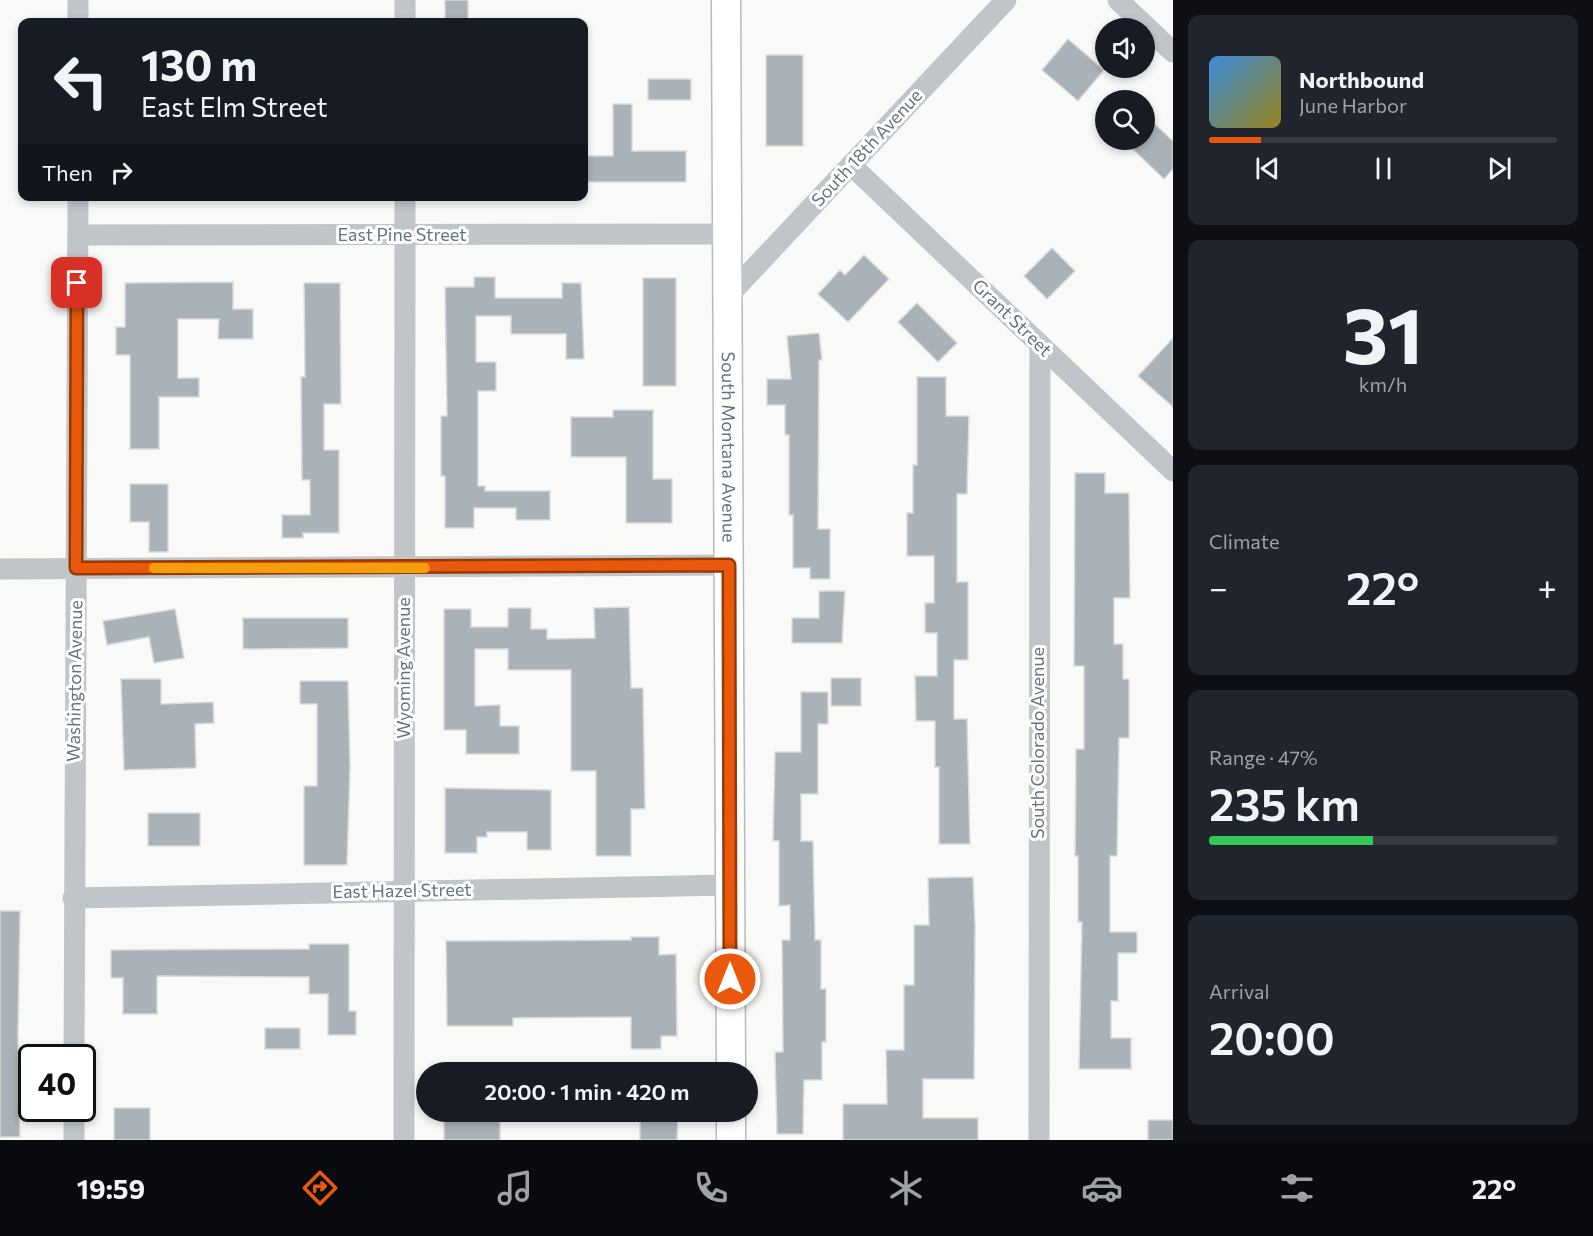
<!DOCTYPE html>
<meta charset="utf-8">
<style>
body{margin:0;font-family:Commissioner,sans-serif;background:#20242c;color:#f1f3f6;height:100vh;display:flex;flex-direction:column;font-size:22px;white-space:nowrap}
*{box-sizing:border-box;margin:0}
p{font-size:20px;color:#9ea1a6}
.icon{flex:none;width:33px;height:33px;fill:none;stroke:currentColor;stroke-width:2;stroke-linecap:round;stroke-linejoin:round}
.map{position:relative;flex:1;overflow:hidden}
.sheet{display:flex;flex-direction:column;gap:15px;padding:15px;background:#0d0f14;width:420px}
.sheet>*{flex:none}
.top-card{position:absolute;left:18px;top:18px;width:570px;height:183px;border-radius:12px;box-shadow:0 3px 9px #0003;background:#171b24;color:#f1f3f6;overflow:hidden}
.controls{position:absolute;left:1095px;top:18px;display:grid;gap:12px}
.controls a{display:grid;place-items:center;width:60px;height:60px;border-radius:50%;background:#171b24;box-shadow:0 3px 9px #0003;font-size:30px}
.speed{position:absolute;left:18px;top:1044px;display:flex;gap:12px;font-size:30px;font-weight:700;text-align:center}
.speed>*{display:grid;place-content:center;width:78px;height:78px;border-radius:50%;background:#171b24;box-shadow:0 3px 9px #0003;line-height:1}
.speed .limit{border:3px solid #111;border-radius:9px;background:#fff;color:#111}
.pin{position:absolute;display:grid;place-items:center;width:51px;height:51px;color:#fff;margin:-26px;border-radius:12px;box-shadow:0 3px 9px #0006}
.me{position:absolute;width:66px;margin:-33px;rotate:0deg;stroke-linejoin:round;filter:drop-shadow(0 0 4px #0008)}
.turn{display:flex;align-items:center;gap:21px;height:126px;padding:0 24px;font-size:27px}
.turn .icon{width:78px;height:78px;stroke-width:2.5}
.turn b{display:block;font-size:42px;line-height:51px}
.then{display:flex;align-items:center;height:57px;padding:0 24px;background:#0003;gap:12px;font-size:22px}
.big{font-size:45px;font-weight:600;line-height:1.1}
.sheet .tile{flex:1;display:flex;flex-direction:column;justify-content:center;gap:9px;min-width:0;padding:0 21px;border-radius:12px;background:#20242c}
.sheet .dial{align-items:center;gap:0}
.dial b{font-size:78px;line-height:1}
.song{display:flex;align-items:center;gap:18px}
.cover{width:72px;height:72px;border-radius:9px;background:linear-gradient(135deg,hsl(210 70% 55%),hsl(50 70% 35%))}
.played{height:6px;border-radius:3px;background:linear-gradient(90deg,#ea580c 15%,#363941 15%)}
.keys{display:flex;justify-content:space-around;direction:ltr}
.heat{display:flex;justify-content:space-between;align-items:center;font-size:33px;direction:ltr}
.charge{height:9px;border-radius:4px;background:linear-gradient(90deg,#34c759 47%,#363941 0)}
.trip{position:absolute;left:416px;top:1062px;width:342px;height:60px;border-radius:30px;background:#171b24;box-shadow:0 3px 9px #0003;font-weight:600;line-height:60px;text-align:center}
.menu{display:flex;height:96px;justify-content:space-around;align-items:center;background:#090b0e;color:#9ea1a6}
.menu .icon{width:42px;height:42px}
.menu .current{color:#ea580c}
.menu b{font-size:27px;color:#f1f3f6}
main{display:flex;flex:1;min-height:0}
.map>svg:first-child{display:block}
</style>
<main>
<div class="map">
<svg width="1173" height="1140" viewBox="0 0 1173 1140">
<rect width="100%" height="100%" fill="#f9f9f7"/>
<g fill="#a9b2b8" stroke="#dbdbd9" stroke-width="1.5">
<rect x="445" y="0" width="23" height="22"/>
<path d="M 1068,39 L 1104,70 L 1078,101 L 1042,70 Z"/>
<rect x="766" y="55" width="37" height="91"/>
<rect x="648" y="79" width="43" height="21"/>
<path d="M 613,104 L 632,104 L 632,151 L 686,151 L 686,182 L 585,182 L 585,156 L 613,156 Z"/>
<path d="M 1144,114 L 1173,141 L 1173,169 L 1164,179 L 1123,140 L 1144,140 Z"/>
<path d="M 1052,248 L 1075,271 L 1047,299 L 1024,276 Z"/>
<path d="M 864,255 L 889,279 L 848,322 L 818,294 L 840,270 L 845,275 Z"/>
<path d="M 474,277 L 495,277 L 495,298 L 562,298 L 562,283 L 581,283 L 584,359 L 566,359 L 566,334 L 511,334 L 511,316 L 476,316 L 476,362 L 496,362 L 496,391 L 478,391 L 478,486 L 485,486 L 485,491 L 550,491 L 550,520 L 516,520 L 516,508 L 474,508 L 474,528 L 445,528 L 445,476 L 441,476 L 441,416 L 447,416 L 445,287 L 474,287 Z"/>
<rect x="643" y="278" width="33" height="108"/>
<path d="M 233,282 L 233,309 L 253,309 L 253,339 L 218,339 L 219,319 L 178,319 L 178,378 L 199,378 L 199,397 L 159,397 L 159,449 L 130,449 L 130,355 L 116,355 L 116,327 L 125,327 L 125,283 Z"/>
<path d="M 304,283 L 340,283 L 341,404 L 324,404 L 324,450 L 339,450 L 339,533 L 303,533 L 303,538 L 282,538 L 282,515 L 310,515 L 310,480 L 302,480 L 301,377 L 305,377 Z"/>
<path d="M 917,303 L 957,343 L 938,362 L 898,322 Z"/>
<path d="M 819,333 L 822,360 L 819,360 L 818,529 L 830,529 L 830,579 L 810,579 L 810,568 L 793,568 L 793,515 L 789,515 L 789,435 L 785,435 L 785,405 L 767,405 L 767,379 L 791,379 L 787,336 Z"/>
<path d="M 1173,338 L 1173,407 L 1138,376 Z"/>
<path d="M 917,377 L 946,377 L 946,416 L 969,416 L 967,494 L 957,494 L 957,582 L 968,582 L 968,660 L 954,660 L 954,719 L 967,719 L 970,844 L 939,844 L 939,767 L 935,767 L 935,721 L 916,721 L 915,676 L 937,676 L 937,633 L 925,633 L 925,603 L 934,603 L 934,556 L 907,556 L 907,513 L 913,513 L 913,465 L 917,465 Z"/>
<path d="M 613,410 L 653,410 L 653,479 L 672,479 L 672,523 L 626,523 L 626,457 L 571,457 L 571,417 L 613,417 Z"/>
<path d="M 1075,473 L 1105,473 L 1105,493 L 1129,493 L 1130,598 L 1114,598 L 1114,644 L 1123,644 L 1123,679 L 1129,679 L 1129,738 L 1119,738 L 1117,856 L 1110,856 L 1110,932 L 1137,932 L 1137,953 L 1118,953 L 1118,1001 L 1111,1001 L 1111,1038 L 1131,1038 L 1131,1069 L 1079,1069 L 1082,922 L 1078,922 L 1078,856 L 1075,856 L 1076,749 L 1084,749 L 1084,666 L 1074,666 Z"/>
<path d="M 130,484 L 168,484 L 168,552 L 149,552 L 149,522 L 130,522 Z"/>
<path d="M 819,591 L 845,591 L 842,643 L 792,643 L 792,618 L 819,618 Z"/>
<path d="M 629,607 L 631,688 L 643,688 L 645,809 L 631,809 L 631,856 L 596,856 L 596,771 L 571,771 L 571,670 L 508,670 L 508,649 L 475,649 L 475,706 L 500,705 L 500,726 L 519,726 L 519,754 L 466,754 L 466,730 L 444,730 L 444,609 L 471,609 L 471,627 L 508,627 L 508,608 L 531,608 L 531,629 L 547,629 L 547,639 L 595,638 L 594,608 Z"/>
<path d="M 175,609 L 184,658 L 154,663 L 149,637 L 107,645 L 103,621 Z"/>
<path d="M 243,618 L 348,618 L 348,648 L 243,649 Z"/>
<rect x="831" y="678" width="30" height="28"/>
<path d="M 121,679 L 161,679 L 161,704 L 213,702 L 214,723 L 195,724 L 196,768 L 124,770 Z"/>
<path d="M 300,681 L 348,681 L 350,766 L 347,865 L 304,865 L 304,786 L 317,786 L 317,704 L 300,704 Z"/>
<path d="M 801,692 L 828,692 L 828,724 L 818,724 L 818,794 L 801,794 L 801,841 L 813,841 L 815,940 L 821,940 L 821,989 L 826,989 L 826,1042 L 822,1042 L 822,1080 L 804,1080 L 803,1134 L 777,1134 L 775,1052 L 783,1052 L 782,940 L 790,940 L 790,905 L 779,906 L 779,841 L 773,841 L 775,752 L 801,752 Z"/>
<path d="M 445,788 L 551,790 L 551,850 L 527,850 L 527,832 L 487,832 L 487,837 L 477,837 L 477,853 L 445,853 Z"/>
<rect x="148" y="813" width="52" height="33"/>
<path d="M 973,877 L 975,925 L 974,1079 L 923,1079 L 923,1118 L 978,1118 L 978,1140 L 843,1140 L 843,1104 L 887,1104 L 886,1050 L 904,1050 L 904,985 L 914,985 L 914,925 L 929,925 L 928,878 Z"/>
<path d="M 0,911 L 20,911 L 18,1033 L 20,1137 L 0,1137 Z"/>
<path d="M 631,937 L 659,937 L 659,955 L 676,954 L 677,1036 L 661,1036 L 661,1049 L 631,1049 L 631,1017 L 513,1018 L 513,1026 L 447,1026 L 446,941 L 631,940 Z"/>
<path d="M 309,944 L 349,944 L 349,1011 L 356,1011 L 356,1035 L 328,1035 L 328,994 L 309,994 L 309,977 L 157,976 L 157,1014 L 123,1014 L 123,978 L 111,978 L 111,950 L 309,949 Z"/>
<rect x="265" y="1028" width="35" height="21"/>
<rect x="114" y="1108" width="36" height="32"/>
<rect x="444" y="1112" width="56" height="28"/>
<path d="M 640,1112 L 678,1112 L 677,1140 L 640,1140 Z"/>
<rect x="1148" y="1120" width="25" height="20"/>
</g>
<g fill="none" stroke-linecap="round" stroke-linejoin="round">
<defs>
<g id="secondary">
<path id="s1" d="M 726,0 L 731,1072"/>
<path d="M 731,1112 L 731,1140"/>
</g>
</defs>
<use href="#secondary" stroke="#b5babf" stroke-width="31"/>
<g stroke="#c0c5c9" stroke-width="21">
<path d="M 405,0 L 405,22"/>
<path d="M 1118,0 L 1173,52"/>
<path d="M 78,22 L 78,0"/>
<path d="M 851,165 L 1173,471"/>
<path d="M 78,235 L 727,234"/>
<path d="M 728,296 L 1006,0"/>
<path d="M 0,569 L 729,565"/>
<path d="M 73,898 L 730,885"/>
<path d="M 74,1058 L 78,196"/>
<path d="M 74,1108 L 74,1140"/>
<path d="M 404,1140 L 405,196"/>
<path d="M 1039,1140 L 1040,346"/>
</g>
<use href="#secondary" stroke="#fff" stroke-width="28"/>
</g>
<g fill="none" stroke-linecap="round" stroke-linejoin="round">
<defs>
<path id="route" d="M 77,283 L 76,568 L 729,565 L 730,979"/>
</defs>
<use href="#route" stroke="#983908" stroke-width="15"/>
<use href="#route" stroke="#ea580c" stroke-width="10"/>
<path stroke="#f59e0b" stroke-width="10" d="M 154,568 L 425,568"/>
</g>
<g text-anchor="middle" stroke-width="6" stroke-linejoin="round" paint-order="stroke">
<g font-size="18" fill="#647481" stroke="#fff">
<text transform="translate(867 148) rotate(-47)" y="6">South 18th Avenue</text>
<text x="402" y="241">East Pine Street</text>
<text transform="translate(1012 318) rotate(44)" y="6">Grant Street</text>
<text dy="6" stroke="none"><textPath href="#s1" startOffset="447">South Montana Avenue</textPath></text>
<text transform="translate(404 668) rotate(-90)" y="6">Wyoming Avenue</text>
<text transform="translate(75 681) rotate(-89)" y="6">Washington Avenue</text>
<text transform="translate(1038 743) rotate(-90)" y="6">South Colorado Avenue</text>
<text transform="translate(402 891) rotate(-1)" y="6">East Hazel Street</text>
</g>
</g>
</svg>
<div class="controls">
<a><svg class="icon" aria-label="sound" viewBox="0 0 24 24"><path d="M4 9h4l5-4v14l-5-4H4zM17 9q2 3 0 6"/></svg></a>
<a><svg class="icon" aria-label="search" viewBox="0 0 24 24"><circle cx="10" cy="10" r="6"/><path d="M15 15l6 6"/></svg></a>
</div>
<div class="speed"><div class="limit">40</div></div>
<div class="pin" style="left:77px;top:283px;background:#d93025"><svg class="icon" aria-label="arrive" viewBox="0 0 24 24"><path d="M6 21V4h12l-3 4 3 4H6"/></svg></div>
<svg class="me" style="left:730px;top:979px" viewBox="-20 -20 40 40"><circle r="17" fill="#ea580c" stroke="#fff" stroke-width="3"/><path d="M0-11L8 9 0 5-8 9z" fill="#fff"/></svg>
<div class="trip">20:00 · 1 min · 420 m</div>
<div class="top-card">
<div class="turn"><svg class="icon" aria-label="left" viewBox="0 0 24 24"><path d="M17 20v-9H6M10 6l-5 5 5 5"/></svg><div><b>130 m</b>East Elm Street</div></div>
<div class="then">Then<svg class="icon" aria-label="right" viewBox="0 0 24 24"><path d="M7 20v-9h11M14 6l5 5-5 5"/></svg></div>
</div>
</div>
<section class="sheet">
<div class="tile">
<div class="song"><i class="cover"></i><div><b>Northbound</b><p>June Harbor</p></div></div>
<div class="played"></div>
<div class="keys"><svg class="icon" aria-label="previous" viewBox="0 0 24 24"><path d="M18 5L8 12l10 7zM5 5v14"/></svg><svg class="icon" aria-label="pause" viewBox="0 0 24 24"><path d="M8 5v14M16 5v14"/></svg><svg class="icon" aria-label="next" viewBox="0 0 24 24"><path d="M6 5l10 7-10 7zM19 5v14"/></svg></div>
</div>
<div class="tile dial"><b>31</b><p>km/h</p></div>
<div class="tile"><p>Climate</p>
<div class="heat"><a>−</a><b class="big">22°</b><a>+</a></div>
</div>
<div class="tile"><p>Range · 47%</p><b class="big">235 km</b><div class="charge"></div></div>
<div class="tile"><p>Arrival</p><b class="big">20:00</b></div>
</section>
</main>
<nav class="menu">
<b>19:59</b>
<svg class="icon current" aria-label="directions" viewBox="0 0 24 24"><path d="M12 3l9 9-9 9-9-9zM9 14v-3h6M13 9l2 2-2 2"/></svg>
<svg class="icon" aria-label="music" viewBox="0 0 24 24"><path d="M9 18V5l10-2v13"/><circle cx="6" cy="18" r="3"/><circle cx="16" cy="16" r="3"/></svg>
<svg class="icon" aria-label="phone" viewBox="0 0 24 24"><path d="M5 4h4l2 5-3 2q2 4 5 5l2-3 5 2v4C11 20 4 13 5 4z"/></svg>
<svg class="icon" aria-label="climate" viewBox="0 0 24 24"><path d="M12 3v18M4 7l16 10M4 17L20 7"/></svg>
<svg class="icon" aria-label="car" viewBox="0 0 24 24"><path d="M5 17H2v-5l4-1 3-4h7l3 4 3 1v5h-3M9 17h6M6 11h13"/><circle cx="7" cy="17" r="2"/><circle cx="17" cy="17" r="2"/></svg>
<svg class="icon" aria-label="filters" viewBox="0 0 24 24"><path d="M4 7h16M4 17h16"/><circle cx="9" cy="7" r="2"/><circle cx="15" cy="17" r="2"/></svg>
<b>22°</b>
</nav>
